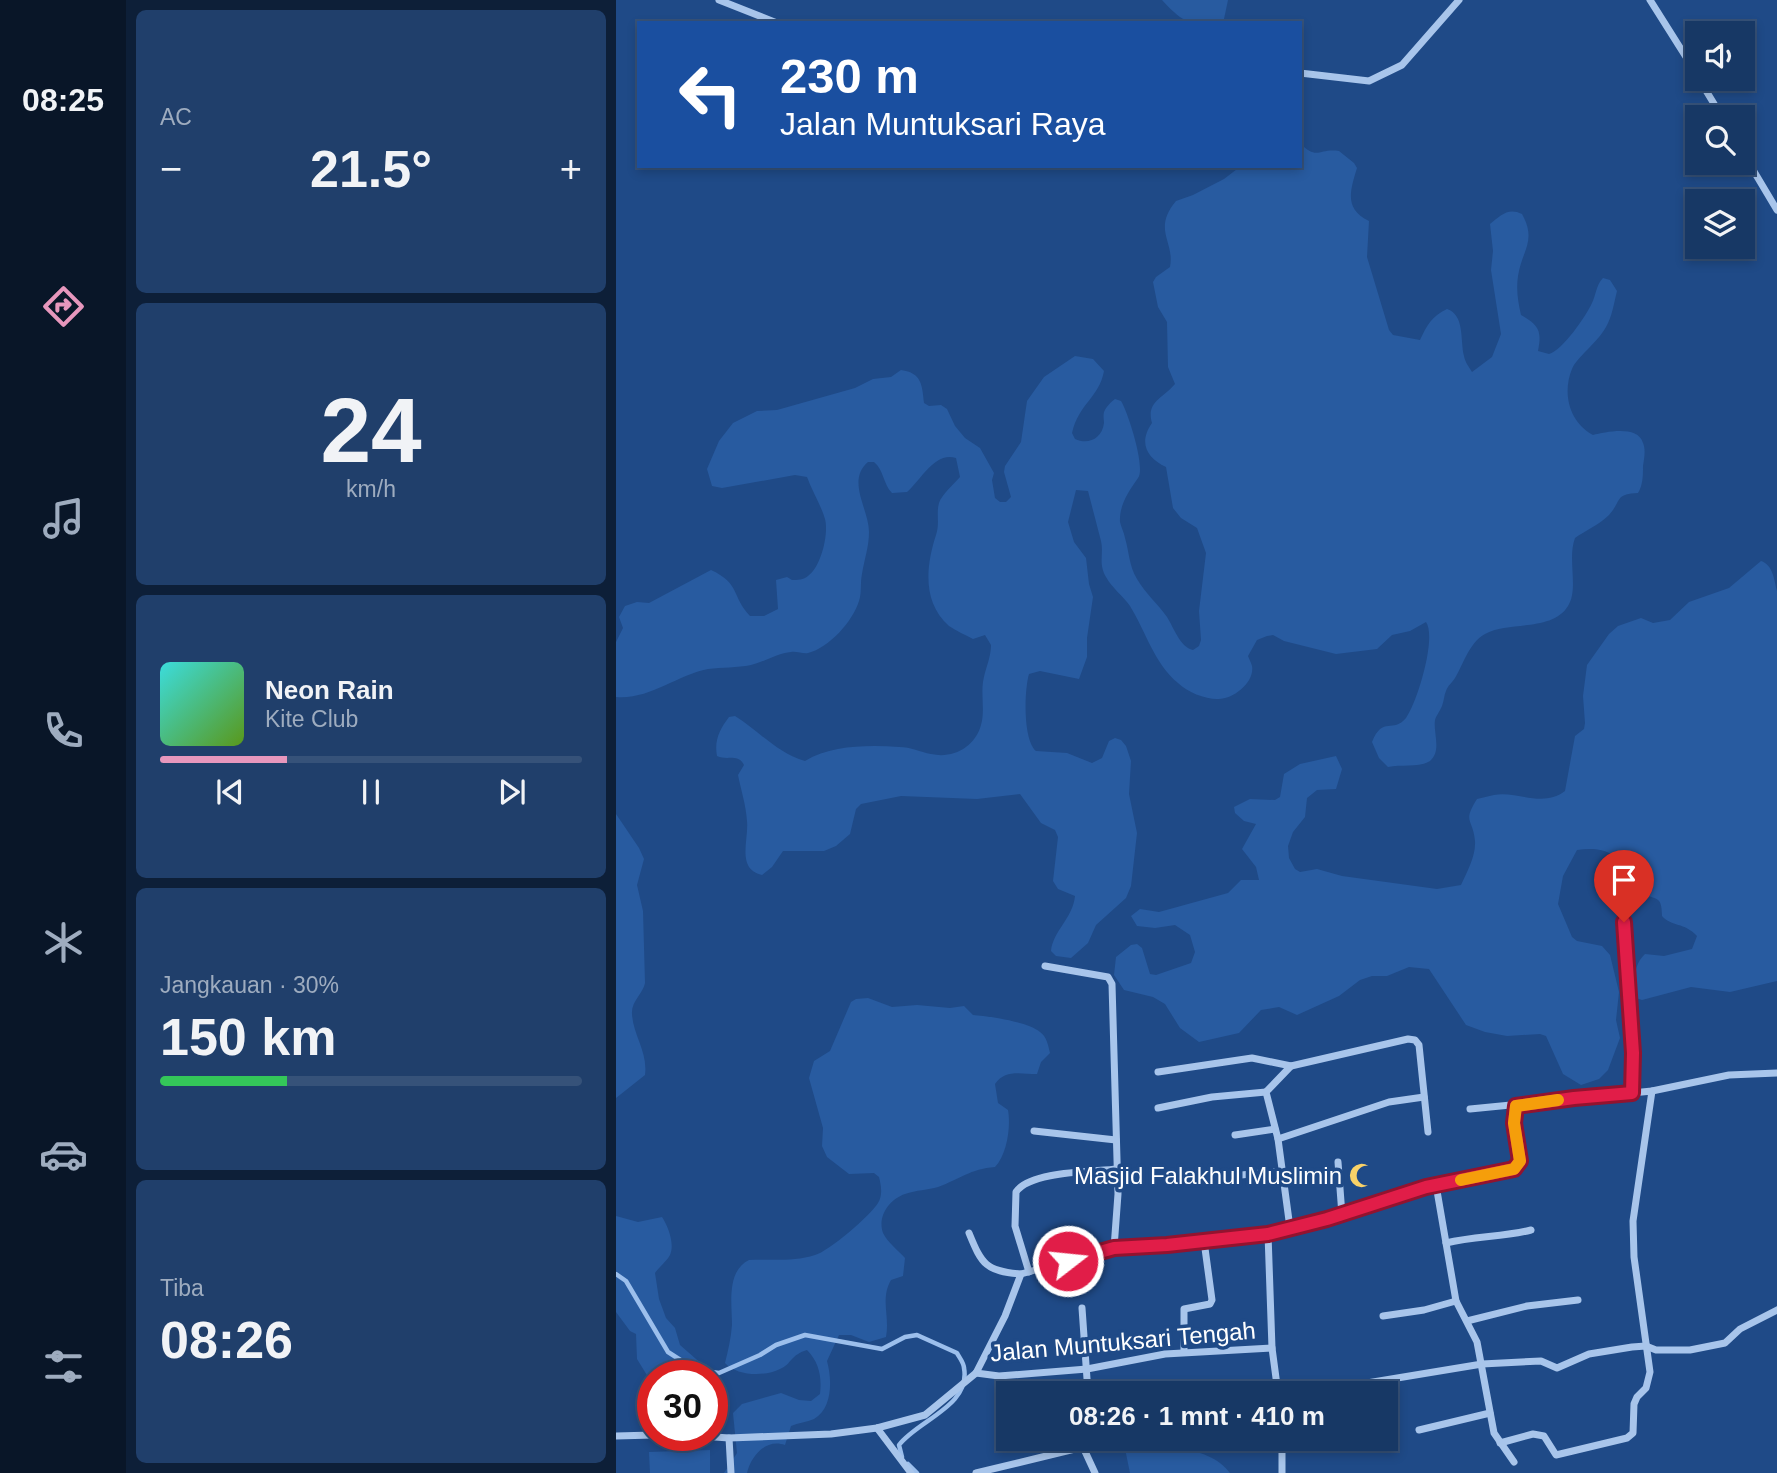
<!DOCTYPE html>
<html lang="id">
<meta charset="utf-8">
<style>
body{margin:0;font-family:Helvetica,sans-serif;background:#203f6b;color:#f1f3f6;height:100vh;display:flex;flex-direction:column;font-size:26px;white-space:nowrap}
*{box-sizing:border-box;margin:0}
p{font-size:23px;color:#9eacbf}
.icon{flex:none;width:38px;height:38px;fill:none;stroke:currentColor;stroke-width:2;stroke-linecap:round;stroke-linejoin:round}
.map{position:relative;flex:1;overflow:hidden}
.drawer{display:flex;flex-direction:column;gap:10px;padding:10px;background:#0d1f38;width:490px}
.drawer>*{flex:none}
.guide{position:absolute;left:21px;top:21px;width:665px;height:147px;border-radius:0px;box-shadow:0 4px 10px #0003,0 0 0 2px #365279;background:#1a4fa0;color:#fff;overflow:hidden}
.fabs{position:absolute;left:1069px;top:21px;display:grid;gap:14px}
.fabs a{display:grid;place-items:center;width:70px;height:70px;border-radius:0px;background:#173865;box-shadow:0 4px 10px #0003,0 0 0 2px #365279;font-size:35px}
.speed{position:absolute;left:21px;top:1360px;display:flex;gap:14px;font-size:35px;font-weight:700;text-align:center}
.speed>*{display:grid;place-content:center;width:91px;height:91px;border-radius:50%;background:#173865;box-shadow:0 4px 10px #0003,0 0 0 2px #365279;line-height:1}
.speed .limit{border:10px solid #d22;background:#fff;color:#111}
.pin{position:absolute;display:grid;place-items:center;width:60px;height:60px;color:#fff;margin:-72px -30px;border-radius:50% 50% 50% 0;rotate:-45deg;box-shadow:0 0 7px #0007}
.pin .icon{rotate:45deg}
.me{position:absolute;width:77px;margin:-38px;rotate:74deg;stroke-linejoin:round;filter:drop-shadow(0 0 5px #0008)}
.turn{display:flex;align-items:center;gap:24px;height:147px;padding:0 28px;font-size:32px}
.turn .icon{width:91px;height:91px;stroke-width:2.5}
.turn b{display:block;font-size:49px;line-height:60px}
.big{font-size:52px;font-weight:600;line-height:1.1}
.drawer .tile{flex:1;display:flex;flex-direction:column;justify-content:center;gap:10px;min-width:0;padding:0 24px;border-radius:10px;background:#203f6b}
.drawer .dial{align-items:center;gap:0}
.dial b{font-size:91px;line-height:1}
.song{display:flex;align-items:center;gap:21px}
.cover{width:84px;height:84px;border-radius:10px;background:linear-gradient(135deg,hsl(180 70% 55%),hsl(90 70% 35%))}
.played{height:7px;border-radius:4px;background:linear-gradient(90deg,#e797bd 30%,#365279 30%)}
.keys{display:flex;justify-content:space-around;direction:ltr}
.heat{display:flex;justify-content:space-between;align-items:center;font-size:38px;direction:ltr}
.charge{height:10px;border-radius:5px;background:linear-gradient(90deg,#34c759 30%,#365279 0)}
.trip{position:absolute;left:380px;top:1381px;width:402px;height:70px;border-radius:0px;background:#173865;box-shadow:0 4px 10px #0003,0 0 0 2px #365279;font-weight:600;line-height:70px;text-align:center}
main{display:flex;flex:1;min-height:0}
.tab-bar{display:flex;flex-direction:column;width:126px;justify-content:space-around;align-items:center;background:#091628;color:#9eacbf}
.tab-bar .icon{width:49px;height:49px}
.tab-bar .on{color:#e797bd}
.tab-bar b{font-size:32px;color:#f1f3f6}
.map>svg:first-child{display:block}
</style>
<main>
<nav class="tab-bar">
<b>08:25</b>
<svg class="icon on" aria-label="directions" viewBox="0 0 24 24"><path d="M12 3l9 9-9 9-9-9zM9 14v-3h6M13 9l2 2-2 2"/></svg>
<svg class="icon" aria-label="music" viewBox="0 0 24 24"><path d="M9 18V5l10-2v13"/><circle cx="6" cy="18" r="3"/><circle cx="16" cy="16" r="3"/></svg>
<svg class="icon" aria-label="phone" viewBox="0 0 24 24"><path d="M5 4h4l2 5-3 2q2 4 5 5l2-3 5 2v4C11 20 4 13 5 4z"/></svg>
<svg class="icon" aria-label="climate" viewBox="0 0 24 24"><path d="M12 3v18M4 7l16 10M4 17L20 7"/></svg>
<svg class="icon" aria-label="car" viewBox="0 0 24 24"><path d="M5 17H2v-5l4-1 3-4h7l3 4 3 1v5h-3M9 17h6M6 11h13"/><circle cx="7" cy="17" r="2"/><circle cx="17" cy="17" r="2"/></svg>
<svg class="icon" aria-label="filters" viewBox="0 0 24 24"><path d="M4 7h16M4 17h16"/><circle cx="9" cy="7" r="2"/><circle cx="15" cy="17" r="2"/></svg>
</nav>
<section class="drawer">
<div class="tile"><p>AC</p>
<div class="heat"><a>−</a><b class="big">21.5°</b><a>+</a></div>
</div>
<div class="tile dial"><b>24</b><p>km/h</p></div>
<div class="tile">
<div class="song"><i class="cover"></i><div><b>Neon Rain</b><p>Kite Club</p></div></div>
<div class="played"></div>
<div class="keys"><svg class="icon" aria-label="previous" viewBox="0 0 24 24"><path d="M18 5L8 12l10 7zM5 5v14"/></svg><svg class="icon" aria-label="pause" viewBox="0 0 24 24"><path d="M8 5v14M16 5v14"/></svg><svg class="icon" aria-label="next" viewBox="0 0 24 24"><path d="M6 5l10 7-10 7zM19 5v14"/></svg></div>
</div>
<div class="tile"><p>Jangkauan · 30%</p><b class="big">150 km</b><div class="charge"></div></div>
<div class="tile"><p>Tiba</p><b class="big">08:26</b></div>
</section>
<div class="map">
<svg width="1161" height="1473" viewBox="0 0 1161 1473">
<rect width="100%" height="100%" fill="#1f4a87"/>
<g fill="#285ba0">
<path d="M 546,0 L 612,0 L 608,19 C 576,27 568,24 546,0 Z"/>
<path d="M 684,143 C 701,161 703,148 723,151 L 738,163 L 741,168 C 734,191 728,209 753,221 L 751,257 L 773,330 L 777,335 L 804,340 C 811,325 816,316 831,309 C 849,315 844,340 848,356 C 849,362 853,367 856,372 L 876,357 L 885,334 L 875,270 L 877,251 L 874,224 C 884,216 892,207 906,214 C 921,241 906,250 902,276 C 900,290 902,302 905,315 C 923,325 926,331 922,351 L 933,354 C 947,350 970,316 976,303 C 980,295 980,285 987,278 L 994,280 L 1001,291 C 998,303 996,317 990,327 C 982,342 961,357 956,369 C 946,393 953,422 977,435 C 990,432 1022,425 1027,443 C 1030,450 1028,459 1027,466 C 1027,475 1027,485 1022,493 C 998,494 1006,501 993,515 C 984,524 969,531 959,538 C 951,559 963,589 952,606 C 936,632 892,621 869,634 C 853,643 848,663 839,678 C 836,683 832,685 830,691 C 828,695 828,701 826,706 C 824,711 820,716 819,720 C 817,733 826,751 814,761 C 803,768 785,764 772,767 L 763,758 L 756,742 C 767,715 777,734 790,718 C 801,703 821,638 810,622 L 794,631 L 776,635 L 761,649 L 720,654 L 668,641 L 657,635 L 651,636 L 641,640 L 632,656 C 633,659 635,662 636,666 C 639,682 617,700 601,699 C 589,699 571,692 562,683 C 538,663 530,632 514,606 C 507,596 496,588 490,577 C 482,563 488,555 485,541 L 472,491 L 460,490 L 452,522 L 458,542 L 470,558 L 473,584 L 477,597 L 471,638 L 471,657 L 463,679 L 424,671 L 413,674 C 408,691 407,740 420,751 L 451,753 L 476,763 L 486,758 L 493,741 L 499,738 L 505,740 L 510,746 L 515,761 L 513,794 L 521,833 L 515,886 L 510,898 L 480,925 L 472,943 L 455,958 L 440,956 L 435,951 C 437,931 457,918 459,896 L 442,889 L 437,881 L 442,837 L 439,830 L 425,823 L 404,794 L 361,799 L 285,796 L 245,804 L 240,809 L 234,834 L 220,846 L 208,851 L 167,851 L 156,867 L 146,875 C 120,869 133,840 131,821 C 130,805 125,790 122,775 L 128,765 C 122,753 111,761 101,756 C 98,740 104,729 113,717 L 119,716 C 143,731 161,753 189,761 C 216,745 252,745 283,747 C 295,747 304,752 315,754 C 337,759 359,747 365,725 C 369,711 365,696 367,682 C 369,669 375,658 375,645 L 369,635 L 357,639 C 350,635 340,631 333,626 C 306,602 310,566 320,535 C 324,524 320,513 323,503 C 326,494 338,484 344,477 L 340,458 C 319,451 305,480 291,492 L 276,493 C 267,484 268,470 258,462 L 252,462 C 230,481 253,509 253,532 C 253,547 248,560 246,574 C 244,583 246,592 243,601 C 237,621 213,648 192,653 C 187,654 181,651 175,652 C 162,653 148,662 135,665 C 121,668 106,667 92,669 C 61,675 33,700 0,697 L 0,642 L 7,628 L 3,617 L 9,606 L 21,602 L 33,603 L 95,570 C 125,584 115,596 134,616 L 148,616 L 162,609 L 160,580 L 171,577 L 176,580 C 181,580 188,580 192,576 C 205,567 213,534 209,519 C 205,505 196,491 191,477 L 179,475 L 106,488 L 96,486 L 91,469 L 103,441 L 117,423 L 141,411 L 161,410 L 239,388 L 257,379 L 275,377 L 285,370 C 306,373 306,385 308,403 L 313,406 L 325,405 L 331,409 L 339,426 L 349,438 L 364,448 L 378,473 L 376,480 L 379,498 L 384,502 L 390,502 L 395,497 L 388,472 L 389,466 L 405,442 L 411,401 L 428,377 L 459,356 L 477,359 L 488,371 C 483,398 463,403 456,433 L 459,439 C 472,445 486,439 488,423 C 488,420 487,416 488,412 C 490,407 495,402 499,399 L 505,401 C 512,412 530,468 522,478 C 513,491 503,505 504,522 C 505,527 508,532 509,538 C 513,551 513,566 521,579 C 529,593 542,604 551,617 C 558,628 564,647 577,650 L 583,646 L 585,640 L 583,611 L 590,553 L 581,528 L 565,518 L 557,508 L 550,467 C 531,458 522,443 536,423 C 530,402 546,399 559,384 L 552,367 L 551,322 L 542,307 L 537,282 L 540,277 L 554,267 C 559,241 536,230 560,201 L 577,195 L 608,179 L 625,166 L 684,166 Z"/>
<path d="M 1145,561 C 1157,565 1158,579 1161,591 L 1161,981 L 1114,992 L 1075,987 L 1026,1000 L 1020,998 C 1017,983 1017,965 1029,954 L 1048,956 L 1076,949 L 1081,936 C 1068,922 1056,927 1046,916 C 1046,892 1038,902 1023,891 C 1011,882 1010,870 1002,860 C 992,848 975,848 961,850 L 947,876 L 942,904 L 956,937 L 961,941 L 986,946 L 994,955 L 1003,992 L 1000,1020 L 1004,1038 L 992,1070 L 983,1079 L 965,1085 L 947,1074 L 930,1036 L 924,1034 L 891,1036 L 869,1032 L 850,1025 L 813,969 L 793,967 L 771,976 L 756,976 L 744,980 L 723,996 L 681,1015 L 663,1007 L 645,1010 L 623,1033 L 583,1042 L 564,1028 L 549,1004 L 537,997 L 508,990 L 498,975 L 500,957 L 515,945 L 521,944 L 526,948 L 534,974 L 540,975 L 575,963 L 579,952 L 574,935 L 559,925 L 539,928 L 521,926 L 515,916 L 524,909 L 543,912 L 612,893 L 625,880 L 643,880 L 640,867 L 626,849 L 640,824 L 628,821 L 619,813 L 618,807 L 634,799 L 659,800 L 664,797 L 668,774 L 684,764 L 720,756 L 726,769 L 720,789 L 701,790 L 691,798 L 689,817 L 677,832 L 672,846 L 673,858 L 679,869 L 684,872 L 701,869 L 726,876 L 821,889 L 845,885 C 851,872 860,856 859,841 C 857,818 846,823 861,799 C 867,798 872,796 878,795 C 902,791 927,808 949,791 L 959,736 L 968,729 L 969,723 L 967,696 L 971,665 L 993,634 L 1002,626 L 1025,618 L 1037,623 L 1054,620 L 1073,602 L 1113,588 Z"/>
<path d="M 0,814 L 23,848 L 28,859 L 21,885 L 27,911 L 29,983 C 27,994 15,1001 16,1014 C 17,1035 32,1052 29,1075 L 0,1098 Z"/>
<path d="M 252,998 L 276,1007 L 301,1005 L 334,1008 L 348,1006 L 357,1015 C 372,1016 413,1022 424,1032 C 431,1037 432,1045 434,1053 L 425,1062 L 421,1074 C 405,1074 389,1069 379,1084 L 382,1103 L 392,1110 C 395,1127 391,1154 379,1167 C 354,1169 344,1179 322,1187 C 312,1190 300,1190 289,1194 C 274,1199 261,1216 267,1233 C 271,1242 283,1251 289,1258 L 287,1276 L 275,1280 C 264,1299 274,1316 270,1337 L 253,1342 L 235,1335 L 223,1335 L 211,1361 C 216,1379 217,1408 198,1419 C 191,1422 182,1423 175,1426 L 169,1445 C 150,1438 135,1456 131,1473 L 108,1473 L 121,1453 L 117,1413 L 126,1404 L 165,1393 L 183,1400 L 195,1401 L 204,1394 C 206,1377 203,1362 191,1350 C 174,1355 176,1364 164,1369 C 148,1377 121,1376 109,1363 C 112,1351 115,1338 116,1325 C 116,1305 110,1271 133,1260 C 154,1259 178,1262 199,1255 C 212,1252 255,1215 262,1203 C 267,1195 265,1185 263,1177 L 258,1173 L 233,1174 L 211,1157 L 206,1146 L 207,1128 L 193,1078 L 198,1061 L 214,1051 L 235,1002 L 240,999 Z"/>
<path d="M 0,1216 L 22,1222 L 46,1217 C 52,1226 59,1244 54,1255 C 50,1262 43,1267 39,1273 L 43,1299 L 50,1318 L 59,1328 L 64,1345 L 88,1366 L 93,1375 L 37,1376 L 37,1385 L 21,1359 L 20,1334 L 14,1331 L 0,1312 Z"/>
<path d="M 507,1439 L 554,1439 C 573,1455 595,1449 614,1473 L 514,1473 Z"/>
<path d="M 94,1450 L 94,1473 L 34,1473 L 33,1452 Z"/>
</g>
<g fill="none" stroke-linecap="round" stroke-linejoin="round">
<g stroke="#9cbfec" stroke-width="4.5">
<path d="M 0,1274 L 10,1281 L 52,1352 L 80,1370 L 103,1373 L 144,1355 L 160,1345 L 189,1335 L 266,1349 L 289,1337 L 301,1335 L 341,1353 C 343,1357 348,1363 348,1368 C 355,1406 302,1420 283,1445 L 286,1457"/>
<path d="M 292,1464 L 301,1473"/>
</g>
<g stroke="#a8c5eb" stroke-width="7">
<path d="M 103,0 L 161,23"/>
<path d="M 1034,0 L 1082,76"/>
<path d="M 684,73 L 753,81 L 786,65 L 843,0"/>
<path d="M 1083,79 L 1106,117"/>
<path d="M 1127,153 L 1161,210"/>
<path d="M 1006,896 L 1017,1053 L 1016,1093"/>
<path d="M 429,966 L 492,977 L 496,984 L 502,1194 L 498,1248"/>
<path d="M 542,1072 L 636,1058 L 675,1066"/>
<path d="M 542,1108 L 596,1097 L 650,1092"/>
<path d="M 854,1109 L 1036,1091 L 1113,1075 L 1161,1073"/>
<path d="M 418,1131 L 500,1140"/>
<path d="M 619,1135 L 659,1129"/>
<path d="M 662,1139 L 773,1102 L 808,1097"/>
<path d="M 722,1162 L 726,1215"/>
<path d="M 594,1178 L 667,1171"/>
<path d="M 820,1185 L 840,1301 L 861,1342 L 878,1433 L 898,1462"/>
<path d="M 674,1228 L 662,1139 L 650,1092 L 675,1066 L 792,1039 L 799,1040 L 803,1045 L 812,1132"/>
<path d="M 353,1233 C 366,1265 370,1271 405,1274"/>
<path d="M 652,1234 L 656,1348 L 662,1393"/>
<path d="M 830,1243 C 859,1236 888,1237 915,1230"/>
<path d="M 413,1272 L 399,1226 L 400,1192 C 414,1171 477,1172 501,1169"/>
<path d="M 466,1308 L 472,1393"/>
<path d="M 767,1316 L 808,1310 L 840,1301"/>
<path d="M 851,1321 L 911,1306 L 962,1300"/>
<path d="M 568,1352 L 568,1309 L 594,1304 L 596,1300 L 588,1241"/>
<path d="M 360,1373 L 383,1376 L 471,1369 L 549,1354 L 656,1348"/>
<path d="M 661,1386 L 751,1383 L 866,1364 L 925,1361 L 941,1368 L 973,1354 L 1016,1347 L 1030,1346 L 1040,1350 L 1074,1350 L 1109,1343 L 1124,1329 L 1161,1310"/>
<path d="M 261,1428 L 295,1473"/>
<path d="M 803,1430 L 874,1413"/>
<path d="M 71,1435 L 113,1438 L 215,1434 L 261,1428 L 309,1415 L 360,1373 L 389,1316 L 405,1274 L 498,1248 L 551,1245 L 652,1234 L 711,1219 L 810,1187 L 898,1169 L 904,1161 L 898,1123 L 900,1106"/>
<path d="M 0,1436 L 37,1435"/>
<path d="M 113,1438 L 115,1473"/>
<path d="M 884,1443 L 917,1434 L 928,1436 L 940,1455 L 1011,1438 L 1017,1433 L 1018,1404 L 1021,1397 L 1030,1388 L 1034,1372 L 1018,1257 L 1017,1221 L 1036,1091"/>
<path d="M 467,1447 L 479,1473"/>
<path d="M 360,1473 L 467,1447 L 472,1444 L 473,1438"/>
<path d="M 666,1473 L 666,1438"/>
</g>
</g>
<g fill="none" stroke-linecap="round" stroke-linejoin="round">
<defs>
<path id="route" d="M 452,1261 L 498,1248 L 551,1245 L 652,1234 L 711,1219 L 810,1187 L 898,1169 L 904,1161 L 898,1123 L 900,1106 L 958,1098 L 1016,1093 L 1017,1053 L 1008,922"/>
</defs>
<use href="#route" stroke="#92132f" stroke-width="18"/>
<use href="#route" stroke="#e11d48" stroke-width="12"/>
<path stroke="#f59e0b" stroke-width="12" d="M 845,1180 L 898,1169 L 904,1161 L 898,1123 L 900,1106 L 942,1100"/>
</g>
<defs>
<symbol id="mosque-bare" viewBox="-9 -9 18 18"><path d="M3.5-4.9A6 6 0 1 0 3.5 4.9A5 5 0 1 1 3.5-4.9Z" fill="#f9d268" stroke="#1f4a87" stroke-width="2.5" paint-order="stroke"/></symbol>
</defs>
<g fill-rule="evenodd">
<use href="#mosque-bare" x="728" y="1158" width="35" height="35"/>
</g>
<g text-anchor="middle" stroke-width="7" stroke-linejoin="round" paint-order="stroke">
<g font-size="24" fill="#fff" stroke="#1f4a87" text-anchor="end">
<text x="726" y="1184">Masjid Falakhul Muslimin</text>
</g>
<g font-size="24" fill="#fff" stroke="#1f4a87">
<text transform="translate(507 1342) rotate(-5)" y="8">Jalan Muntuksari Tengah</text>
</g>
</g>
</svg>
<div class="fabs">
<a><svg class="icon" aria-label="sound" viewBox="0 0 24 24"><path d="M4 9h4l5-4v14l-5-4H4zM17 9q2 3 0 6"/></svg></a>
<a><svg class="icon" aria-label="search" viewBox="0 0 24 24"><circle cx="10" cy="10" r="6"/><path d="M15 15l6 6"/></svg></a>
<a><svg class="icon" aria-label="layers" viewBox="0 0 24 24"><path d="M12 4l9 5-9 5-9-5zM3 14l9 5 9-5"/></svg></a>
</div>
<div class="speed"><div class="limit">30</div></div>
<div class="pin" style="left:1008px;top:922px;background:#d93025"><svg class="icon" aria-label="arrive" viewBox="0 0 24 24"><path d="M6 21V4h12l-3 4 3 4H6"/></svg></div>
<svg class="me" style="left:452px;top:1261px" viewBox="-20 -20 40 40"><circle r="17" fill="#e11d48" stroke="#fff" stroke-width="3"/><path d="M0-11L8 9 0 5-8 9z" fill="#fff"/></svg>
<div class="trip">08:26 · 1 mnt · 410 m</div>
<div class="guide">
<div class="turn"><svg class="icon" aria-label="left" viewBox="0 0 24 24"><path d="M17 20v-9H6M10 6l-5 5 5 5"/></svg><div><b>230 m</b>Jalan Muntuksari Raya</div></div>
</div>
</div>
</main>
